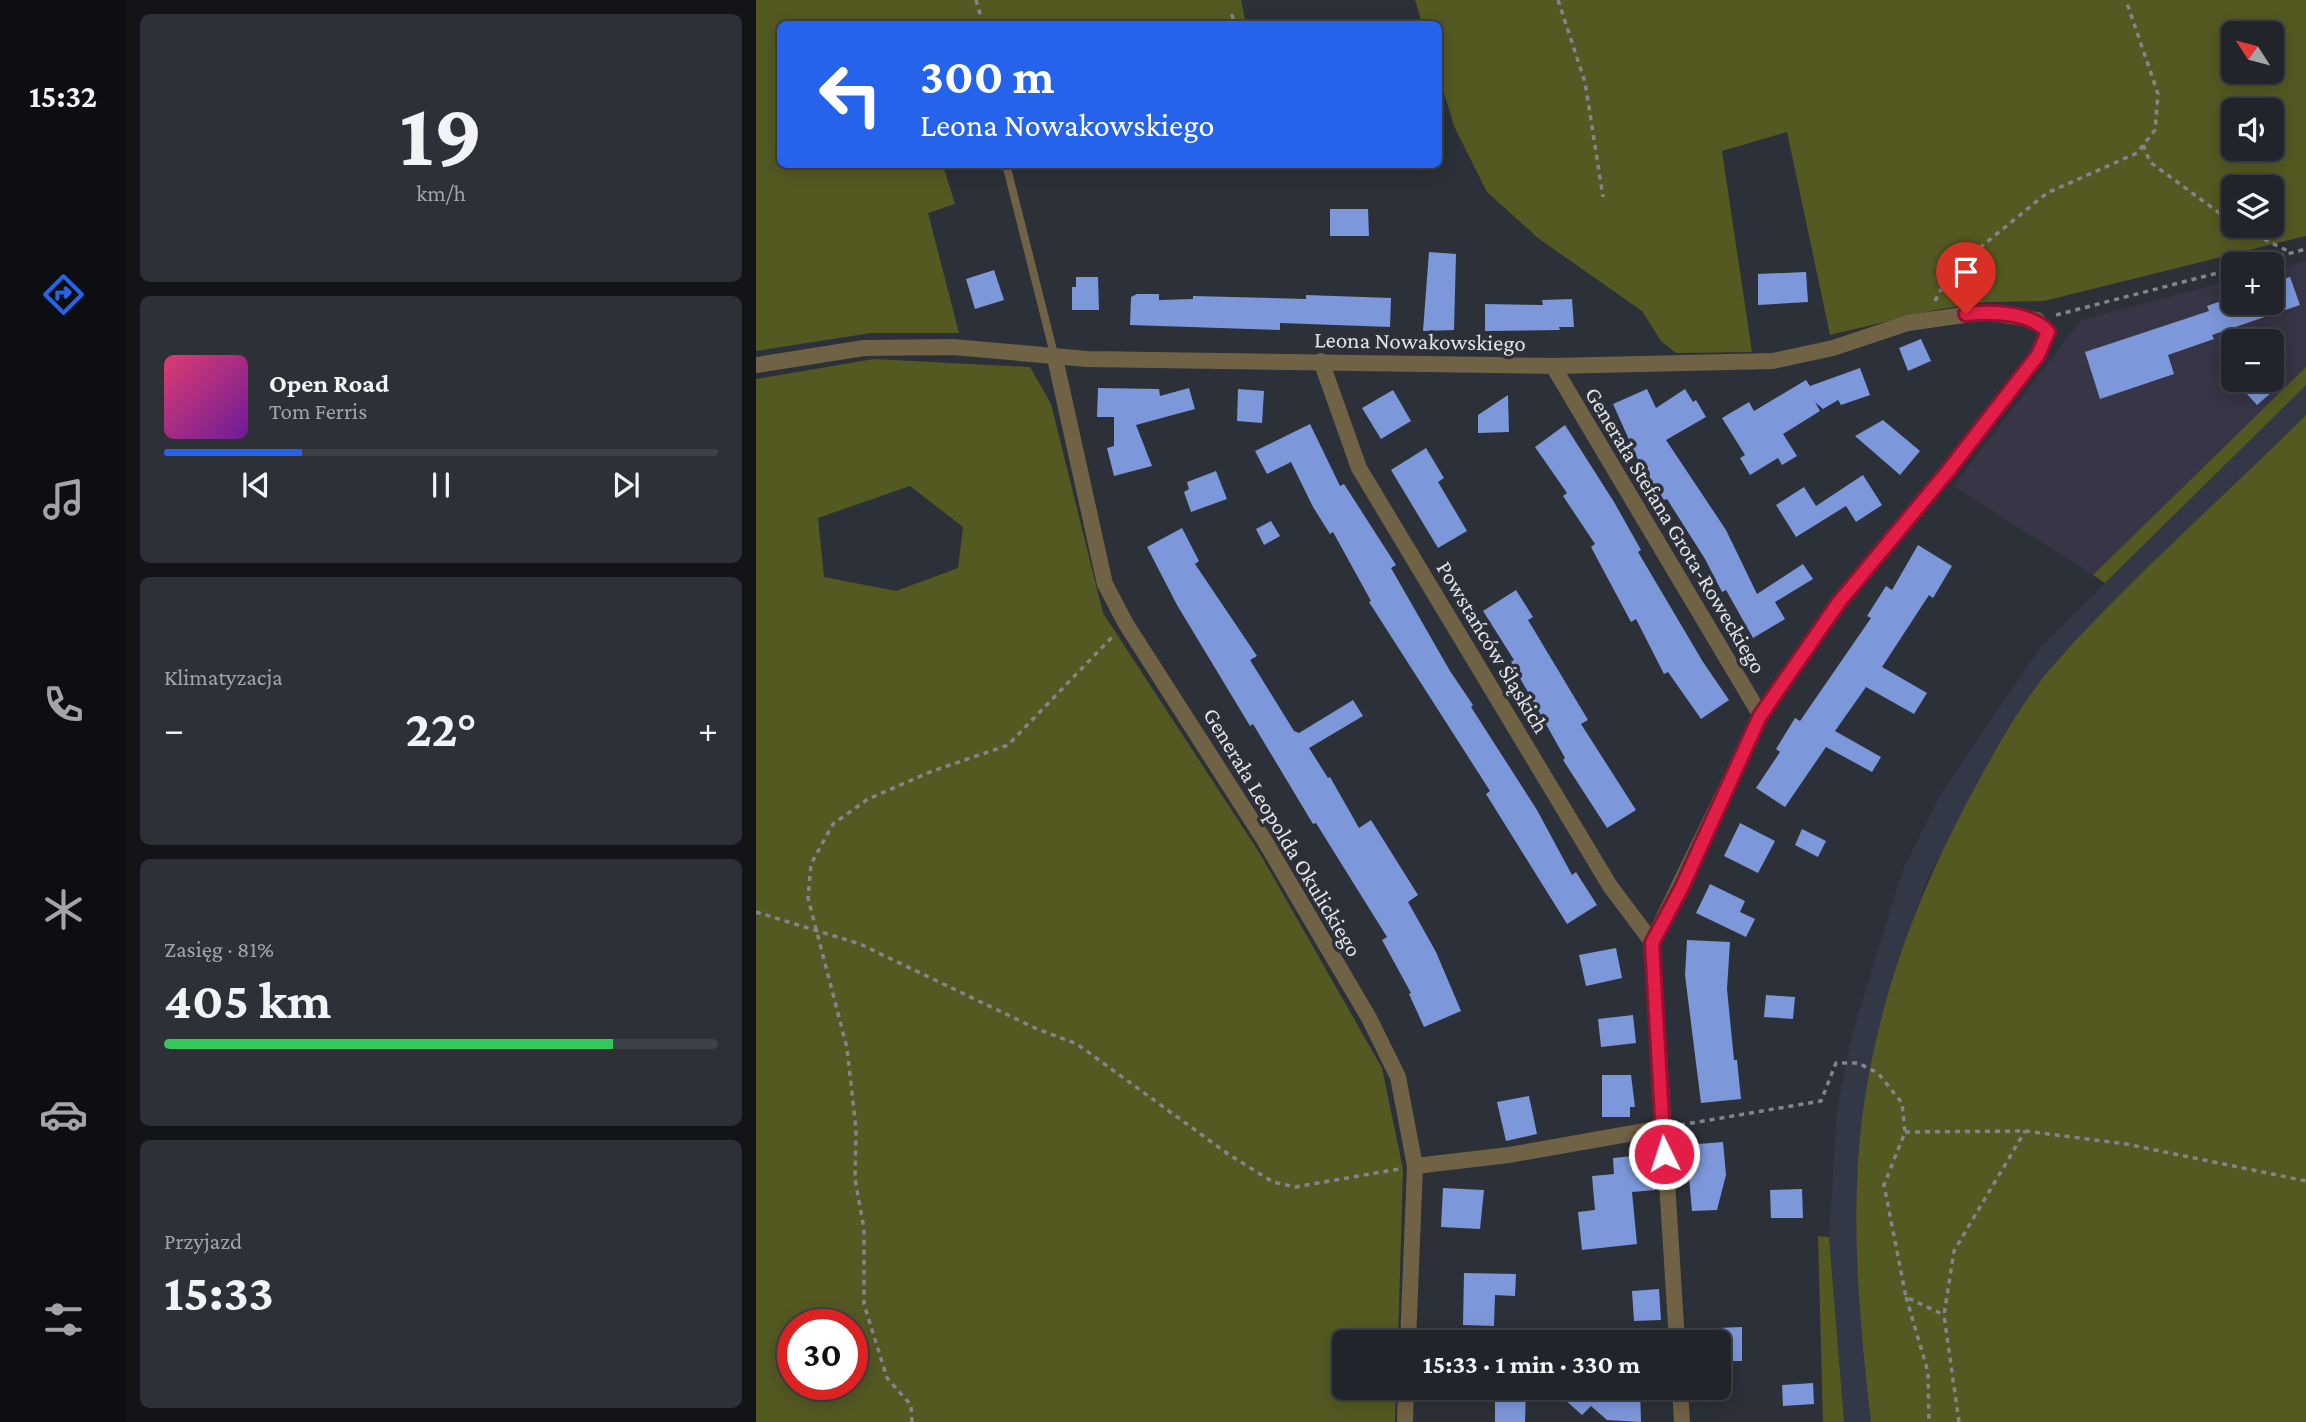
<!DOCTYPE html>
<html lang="pl">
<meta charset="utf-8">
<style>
body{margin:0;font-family:"Crimson Pro",serif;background:#2d3036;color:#f1f3f6;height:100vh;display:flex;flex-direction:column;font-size:26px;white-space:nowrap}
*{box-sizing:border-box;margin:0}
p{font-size:23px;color:#a2a4a8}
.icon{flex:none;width:38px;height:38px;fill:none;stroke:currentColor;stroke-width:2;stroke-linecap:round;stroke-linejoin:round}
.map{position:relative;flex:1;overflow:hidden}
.drawer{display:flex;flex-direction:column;gap:14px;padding:14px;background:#121417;width:630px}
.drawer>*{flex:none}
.hud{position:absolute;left:21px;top:21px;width:665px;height:147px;border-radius:10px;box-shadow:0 4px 18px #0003,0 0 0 2px #3e4147;background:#2563eb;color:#fff;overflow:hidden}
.needle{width:46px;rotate:306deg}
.buttons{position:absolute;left:1465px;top:21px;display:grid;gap:14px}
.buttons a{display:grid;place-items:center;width:63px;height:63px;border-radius:10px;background:#21242a;box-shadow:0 4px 18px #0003,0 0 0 2px #3e4147;font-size:35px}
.speed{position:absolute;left:21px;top:1309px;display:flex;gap:14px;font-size:35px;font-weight:700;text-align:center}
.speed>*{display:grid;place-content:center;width:91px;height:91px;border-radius:50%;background:#21242a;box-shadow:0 4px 18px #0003,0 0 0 2px #3e4147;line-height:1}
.speed .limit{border:10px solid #d22;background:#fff;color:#111}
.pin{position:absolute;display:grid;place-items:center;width:60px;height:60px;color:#fff;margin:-72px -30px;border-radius:50% 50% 50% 0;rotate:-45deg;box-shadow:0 0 7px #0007}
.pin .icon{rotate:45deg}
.me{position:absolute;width:77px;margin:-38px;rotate:356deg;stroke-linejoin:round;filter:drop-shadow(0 0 5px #0008)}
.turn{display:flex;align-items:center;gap:24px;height:147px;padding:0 28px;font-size:32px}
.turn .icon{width:91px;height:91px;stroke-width:2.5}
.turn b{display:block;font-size:49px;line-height:60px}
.big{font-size:52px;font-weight:700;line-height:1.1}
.drawer .widget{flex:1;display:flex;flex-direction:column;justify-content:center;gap:10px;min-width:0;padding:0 24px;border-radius:10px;background:#2d3036}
.drawer .dial{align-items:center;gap:0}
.dial b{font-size:91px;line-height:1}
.song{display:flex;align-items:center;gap:21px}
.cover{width:84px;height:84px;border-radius:10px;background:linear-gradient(135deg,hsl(340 70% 55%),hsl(280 70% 35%))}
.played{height:7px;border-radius:4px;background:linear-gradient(90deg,#2563eb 25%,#3e4147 25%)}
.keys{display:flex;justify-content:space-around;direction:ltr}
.heat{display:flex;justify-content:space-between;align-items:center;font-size:38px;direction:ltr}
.charge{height:10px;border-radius:5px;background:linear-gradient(90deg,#34c759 81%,#3e4147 0)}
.trip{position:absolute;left:576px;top:1330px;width:399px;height:70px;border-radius:10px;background:#21242a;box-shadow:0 4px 18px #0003,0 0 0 2px #3e4147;font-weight:700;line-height:70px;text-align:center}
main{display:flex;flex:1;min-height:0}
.tabs{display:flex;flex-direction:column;width:126px;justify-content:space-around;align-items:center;background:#0d0e11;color:#a2a4a8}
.tabs .icon{width:49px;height:49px}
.tabs .selected{color:#2563eb}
.tabs b{font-size:32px;color:#f1f3f6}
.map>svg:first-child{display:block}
</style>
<main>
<nav class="tabs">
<b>15:32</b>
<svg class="icon selected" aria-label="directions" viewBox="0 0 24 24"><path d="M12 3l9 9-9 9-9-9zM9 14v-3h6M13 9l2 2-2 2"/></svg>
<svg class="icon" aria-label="music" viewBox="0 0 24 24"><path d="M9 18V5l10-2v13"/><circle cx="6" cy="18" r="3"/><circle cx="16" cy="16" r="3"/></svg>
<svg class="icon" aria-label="phone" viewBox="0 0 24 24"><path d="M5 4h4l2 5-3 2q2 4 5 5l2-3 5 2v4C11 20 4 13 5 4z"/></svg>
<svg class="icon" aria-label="climate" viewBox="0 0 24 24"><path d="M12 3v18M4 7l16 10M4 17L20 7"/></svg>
<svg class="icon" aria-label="car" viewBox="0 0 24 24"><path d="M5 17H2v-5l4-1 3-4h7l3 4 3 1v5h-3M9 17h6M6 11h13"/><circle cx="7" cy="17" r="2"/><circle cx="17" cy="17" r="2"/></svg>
<svg class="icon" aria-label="filters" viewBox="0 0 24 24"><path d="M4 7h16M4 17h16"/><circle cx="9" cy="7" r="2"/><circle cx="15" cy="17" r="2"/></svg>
</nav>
<section class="drawer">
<div class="widget dial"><b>19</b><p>km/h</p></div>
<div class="widget">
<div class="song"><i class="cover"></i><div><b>Open Road</b><p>Tom Ferris</p></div></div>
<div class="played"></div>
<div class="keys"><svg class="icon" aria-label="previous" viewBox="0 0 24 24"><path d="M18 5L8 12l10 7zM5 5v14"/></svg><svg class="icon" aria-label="pause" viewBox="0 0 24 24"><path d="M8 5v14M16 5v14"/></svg><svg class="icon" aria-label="next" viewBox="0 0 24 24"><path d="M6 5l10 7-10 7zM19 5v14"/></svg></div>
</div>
<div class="widget"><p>Klimatyzacja</p>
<div class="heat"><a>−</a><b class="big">22°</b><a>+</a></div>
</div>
<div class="widget"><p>Zasięg · 81%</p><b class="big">405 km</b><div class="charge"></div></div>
<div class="widget"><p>Przyjazd</p><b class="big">15:33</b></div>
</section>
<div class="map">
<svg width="1550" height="1422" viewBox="0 0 1550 1422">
<rect width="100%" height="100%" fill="#2c3038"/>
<path fill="#333846" d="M 1550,384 L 1550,415 L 1300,662 L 1247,736 L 1169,884 L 1124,1023 L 1111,1082 L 1101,1183 L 1102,1273 L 1115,1422 L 1088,1422 L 1073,1237 L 1081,1110 L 1096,1035 L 1146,872 L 1184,795 L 1284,648 Z"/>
<path fill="#373546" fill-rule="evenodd" d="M 1550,261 L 1550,367 L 1337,575 L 1197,486 L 1325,320 L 1477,280 L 1477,303 L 1516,303 L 1516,270 ZM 1477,341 L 1516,341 L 1516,380 L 1477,380 Z"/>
<g fill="#545922" fill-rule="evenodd">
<path d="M 0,0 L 485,0 L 490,24 L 24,24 L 24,164 L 187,165 L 199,204 L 172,213 L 203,333 L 115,333 L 0,351 Z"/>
<path d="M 659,0 L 1550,0 L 1550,236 L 1288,301 L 1230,302 L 1179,310 L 1074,335 L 1031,132 L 966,151 L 996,352 L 920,353 L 905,341 L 886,311 L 782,238 L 731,192 L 698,126 L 683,76 L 682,24 L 666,24 ZM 1477,33 L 1516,33 L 1516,72 L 1477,72 ZM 1477,110 L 1516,110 L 1516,149 L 1477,149 ZM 1477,187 L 1516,187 L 1516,226 L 1477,226 Z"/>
<path d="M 118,359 L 274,367 L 295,404 L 347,613 L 503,852 L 626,1068 L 647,1169 L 642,1342 L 588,1342 L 588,1388 L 640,1388 L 639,1422 L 0,1422 L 0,379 ZM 154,486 L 207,527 L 202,568 L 140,591 L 68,577 L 62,518 ZM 37,1325 L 96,1325 L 96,1384 L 37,1384 Z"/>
<path d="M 1550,367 L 1550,385 L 1349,583 L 1337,575 Z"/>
<path d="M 1550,415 L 1550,1422 L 1115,1422 C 1106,1343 1098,1263 1101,1184 C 1105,1049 1150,915 1214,797 C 1239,750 1266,700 1302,660 C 1379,574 1468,497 1550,415 Z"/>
<path d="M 1062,1236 L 1073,1237 L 1088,1422 L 1067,1422 Z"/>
</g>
<g fill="#7c97da">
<path d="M 574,209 L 612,209 L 613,236 L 574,236 Z"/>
<path d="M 673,252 L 700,254 L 698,330 L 667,331 Z"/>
<path d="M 238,270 L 248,300 L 219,309 L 210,279 Z"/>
<path d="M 1050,272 L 1052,302 L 1002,305 L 1002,274 Z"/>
<path d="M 320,277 L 342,277 L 343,310 L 316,310 L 316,287 L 320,287 Z"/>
<path d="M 1534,277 L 1544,305 L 1456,335 L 1458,339 L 1412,355 L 1418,374 L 1344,399 L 1329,352 L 1453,311 L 1451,306 L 1477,297 L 1477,303 L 1516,303 L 1516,283 Z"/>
<path d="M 381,294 L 403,294 L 403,300 L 437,299 L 437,296 L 550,299 L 550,295 L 635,298 L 634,327 L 524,323 L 524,330 L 374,325 L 375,297 Z"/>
<path d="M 816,299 L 818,327 L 803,327 L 804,330 L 729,331 L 729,304 L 787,305 L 786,300 Z"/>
<path d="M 1165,339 L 1175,361 L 1152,371 L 1143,348 Z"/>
<path d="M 1104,368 L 1114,395 L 1085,405 L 1082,400 L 1067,409 L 1059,402 L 1064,411 L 1027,434 L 1041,456 L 1026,465 L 1022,458 L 994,475 L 984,458 L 989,455 L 966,418 L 993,402 L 998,411 L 1050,380 L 1054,386 Z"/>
<path d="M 1478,380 L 1530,380 L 1501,405 Z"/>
<path d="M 342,388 L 403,389 L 404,396 L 433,388 L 439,409 L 380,425 L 396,466 L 358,476 L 351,448 L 358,446 L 358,417 L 341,417 Z"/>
<path d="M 482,389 L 508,391 L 506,423 L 481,421 Z"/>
<path d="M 891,389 L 900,408 L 929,389 L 937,402 L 940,400 L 950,417 L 910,440 L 970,530 L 1001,594 L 1047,564 L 1057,579 L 1019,602 L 1029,619 L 997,638 L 970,590 L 966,592 L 949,559 L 911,499 L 908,500 L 883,462 L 857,404 Z"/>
<path d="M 637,390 L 655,421 L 625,439 L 606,408 Z"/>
<path d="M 752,395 L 753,432 L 722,433 L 722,415 Z"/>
<path d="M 1127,420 L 1164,451 L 1144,475 L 1099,436 Z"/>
<path d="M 554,424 L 584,486 L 588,484 L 640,565 L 635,568 L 694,671 L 717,705 L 715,707 L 781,810 L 816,875 L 820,872 L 841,905 L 811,924 L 730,794 L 734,791 L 613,602 L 615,601 L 577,532 L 574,534 L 557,507 L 535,462 L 511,474 L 499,451 Z"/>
<path d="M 809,425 L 858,502 L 885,550 L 882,552 L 947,662 L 973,700 L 945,719 L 912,672 L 908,674 L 880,619 L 875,622 L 835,547 L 839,544 L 807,496 L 811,493 L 779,447 Z"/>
<path d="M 670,448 L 688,478 L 682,482 L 711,531 L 682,548 L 635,470 Z"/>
<path d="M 460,471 L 471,499 L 435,512 L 428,492 L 433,489 L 431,482 Z"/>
<path d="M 1107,475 L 1126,505 L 1100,522 L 1090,506 L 1040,537 L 1020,505 L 1048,487 L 1060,506 Z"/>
<path d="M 515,521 L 524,536 L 508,545 L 500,529 Z"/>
<path d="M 426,528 L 443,561 L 439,564 L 501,656 L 494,660 L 538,731 L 543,733 L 597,700 L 607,716 L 553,748 L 572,778 L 574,777 L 603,828 L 615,820 L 662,895 L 652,902 L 680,952 L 705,1011 L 668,1027 L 653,994 L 655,993 L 626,940 L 631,937 L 560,823 L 557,824 L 497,724 L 494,726 L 421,605 L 391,547 Z"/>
<path d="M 1162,545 L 1196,566 L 1177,598 L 1173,595 L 1126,667 L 1171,693 L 1158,714 L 1110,687 L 1079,731 L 1125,757 L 1116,772 L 1070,747 L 1029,807 L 1000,788 L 1024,752 L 1020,749 L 1039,718 L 1044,721 L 1115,618 L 1111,616 L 1130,586 L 1136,590 Z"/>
<path d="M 760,590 L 777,617 L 772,620 L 832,720 L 825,724 L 880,810 L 851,828 L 807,760 L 809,758 L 755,662 L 758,660 L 727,611 Z"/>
<path d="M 984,823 L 1019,841 L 1002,873 L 968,856 Z"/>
<path d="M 1046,829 L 1070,841 L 1062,857 L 1039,845 Z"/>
<path d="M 954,884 L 989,901 L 984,912 L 999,919 L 990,937 L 940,913 Z"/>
<path d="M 931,940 L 974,942 L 971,989 L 978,1060 L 981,1060 L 985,1099 L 945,1103 L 929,975 Z"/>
<path d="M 860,948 L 866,978 L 830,986 L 823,955 Z"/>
<path d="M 1010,995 L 1039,997 L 1037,1019 L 1008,1017 Z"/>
<path d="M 877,1015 L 880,1043 L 845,1047 L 842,1019 Z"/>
<path d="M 846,1075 L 875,1075 L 879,1107 L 874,1107 L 874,1117 L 846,1117 Z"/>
<path d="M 773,1096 L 781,1134 L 750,1141 L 741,1102 Z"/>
<path d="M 967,1142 L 970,1175 L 961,1210 L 936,1211 L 930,1145 Z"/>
<path d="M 896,1154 L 899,1190 L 876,1192 L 881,1244 L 826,1250 L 822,1212 L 839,1210 L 836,1176 L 858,1174 L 857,1158 Z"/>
<path d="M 687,1188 L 728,1190 L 724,1229 L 685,1227 Z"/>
<path d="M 1046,1189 L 1047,1218 L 1015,1218 L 1014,1190 Z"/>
<path d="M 708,1273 L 760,1274 L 759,1296 L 739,1295 L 738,1326 L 707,1325 Z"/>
<path d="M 903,1289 L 905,1320 L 878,1321 L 876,1291 Z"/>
<path d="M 986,1327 L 986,1361 L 962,1361 L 962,1328 Z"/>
<path d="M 1057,1383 L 1058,1404 L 1027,1406 L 1026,1385 Z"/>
<path d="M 739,1388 L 770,1388 L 769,1422 L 739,1422 Z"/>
<path d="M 813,1388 L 884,1388 L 885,1422 L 851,1420 L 835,1406 L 826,1415 L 808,1399 L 816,1390 Z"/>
</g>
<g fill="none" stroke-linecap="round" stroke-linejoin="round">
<g stroke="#82858c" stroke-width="3.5" stroke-dasharray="5 5" stroke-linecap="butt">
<path d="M 220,0 L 227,24"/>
<path d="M 802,0 L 829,82 L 847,197"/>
<path d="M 476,14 L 478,24"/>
<path d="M 1387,145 L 1394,162 L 1477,223"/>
<path d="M 1481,226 L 1536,253"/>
<path d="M 1494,264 L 1550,249"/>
<path d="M 1179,301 L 1184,291 L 1216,254 L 1291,193 L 1381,153 L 1399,130 L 1402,94 L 1370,0"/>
<path d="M 1300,315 L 1477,269"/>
<path d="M 0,912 L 104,944 L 279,1028 L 321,1044 L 472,1154 L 517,1182 L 539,1187 L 643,1169"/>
<path d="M 924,1125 L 1065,1101 L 1080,1063 L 1102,1063 L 1122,1073 L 1146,1103 L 1149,1132 L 1128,1185 L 1150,1297 L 1188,1315"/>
<path d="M 1149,1132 L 1269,1131 L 1370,1144 L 1550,1181"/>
<path d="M 1150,1297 L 1172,1372 L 1173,1422"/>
<path d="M 156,1422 L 155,1405 L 131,1378 L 108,1304 L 108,1229 L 99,1179 L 100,1129 L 91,1048 L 52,898 L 55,864 L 77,824 L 112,799 L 174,772 L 252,745 L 358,635"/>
<path d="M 1203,1422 L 1188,1315 L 1198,1251 L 1269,1131"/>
</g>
<path stroke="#706245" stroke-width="8" d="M 250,164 L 299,358"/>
<g stroke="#706245" stroke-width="16">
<path d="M 299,358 L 349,584 L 370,624 L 507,838 L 613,1018 L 642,1077 L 659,1166 L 652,1342"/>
<path d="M 565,361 L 603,468 L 854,886 L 896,942"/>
<path d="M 0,365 L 108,348 L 197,347 L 331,359 L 797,366 L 1017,361 L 1077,348 L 1152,323 L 1229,312 L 1281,320 L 1291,332 L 1282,355 L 1192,471 L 1083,602 L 1005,716 L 896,942 L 921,1342"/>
<path d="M 797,366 L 1005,716"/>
<path d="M 659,1166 L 753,1155 L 906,1128"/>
<path d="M 924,1388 L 926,1422"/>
<path d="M 649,1422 L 650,1388"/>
</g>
</g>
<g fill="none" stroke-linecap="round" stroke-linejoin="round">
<defs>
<path id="route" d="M 908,1154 L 896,943 L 926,887 L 1004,716 L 1083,602 L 1192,471 L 1282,355 L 1292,332 C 1274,312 1236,311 1210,314"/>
</defs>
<use href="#route" stroke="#92132f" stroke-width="18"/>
<use href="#route" stroke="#e11d48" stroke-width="12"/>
</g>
<g text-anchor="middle" stroke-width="7" stroke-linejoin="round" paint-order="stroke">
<g font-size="23" fill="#e0e2e8" stroke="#2c3038">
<text transform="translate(664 341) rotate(1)" y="8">Leona Nowakowskiego</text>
<text transform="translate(920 530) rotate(59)" y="8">Generała Stefana Grota-Roweckiego</text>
<text transform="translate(737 647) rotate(59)" y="8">Powstańców Śląskich</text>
<text transform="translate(527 832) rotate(59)" y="8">Generała Leopolda Okulickiego</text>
</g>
</g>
</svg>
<div class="buttons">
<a><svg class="needle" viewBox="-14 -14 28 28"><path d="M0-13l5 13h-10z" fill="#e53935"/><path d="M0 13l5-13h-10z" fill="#a2a4a8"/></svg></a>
<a><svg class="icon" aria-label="sound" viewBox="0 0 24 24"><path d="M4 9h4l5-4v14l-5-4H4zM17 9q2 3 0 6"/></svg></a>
<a><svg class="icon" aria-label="layers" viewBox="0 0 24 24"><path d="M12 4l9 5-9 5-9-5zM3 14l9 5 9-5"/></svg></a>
<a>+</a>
<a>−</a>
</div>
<div class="speed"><div class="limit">30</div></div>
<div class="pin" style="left:1210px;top:314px;background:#d93025"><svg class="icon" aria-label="arrive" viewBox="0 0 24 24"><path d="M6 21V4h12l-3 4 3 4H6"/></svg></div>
<svg class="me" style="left:908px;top:1154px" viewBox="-20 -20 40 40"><circle r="17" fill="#e11d48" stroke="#fff" stroke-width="3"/><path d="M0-11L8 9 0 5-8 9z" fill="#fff"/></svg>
<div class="trip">15:33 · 1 min · 330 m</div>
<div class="hud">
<div class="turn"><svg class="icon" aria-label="left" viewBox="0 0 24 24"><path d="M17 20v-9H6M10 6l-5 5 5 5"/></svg><div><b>300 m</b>Leona Nowakowskiego</div></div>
</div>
</div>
</main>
